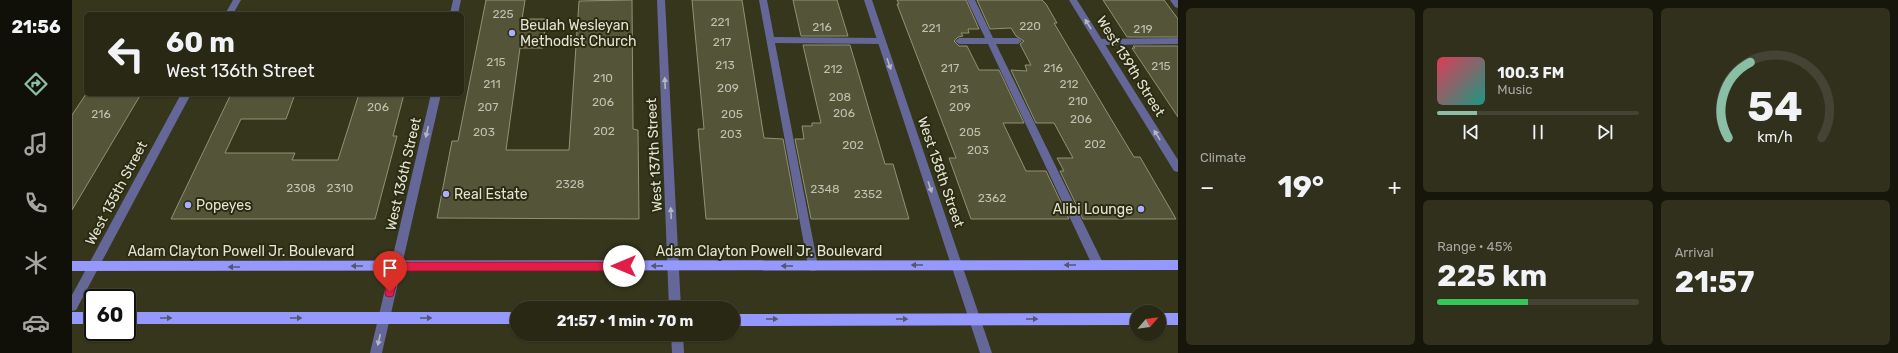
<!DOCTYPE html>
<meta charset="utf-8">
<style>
body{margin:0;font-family:Rubik,sans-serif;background:#30301d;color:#f1f3f6;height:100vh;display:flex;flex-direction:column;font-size:15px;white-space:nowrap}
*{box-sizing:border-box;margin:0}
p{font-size:13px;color:#a5a6a0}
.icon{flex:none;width:22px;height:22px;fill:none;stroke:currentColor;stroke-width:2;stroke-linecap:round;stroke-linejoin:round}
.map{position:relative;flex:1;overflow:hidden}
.sheet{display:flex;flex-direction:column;gap:8px;padding:8px;background:#16160b;width:720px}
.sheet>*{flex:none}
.guide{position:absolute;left:12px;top:12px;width:380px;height:84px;border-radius:6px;box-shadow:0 1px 3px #0004,0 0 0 1px #444434;background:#282814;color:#f1f3f6;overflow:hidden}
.needle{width:26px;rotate:61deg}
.tools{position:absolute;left:1058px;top:305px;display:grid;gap:8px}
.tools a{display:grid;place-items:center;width:36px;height:36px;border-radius:50%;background:#282814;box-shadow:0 1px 3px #0004,0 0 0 1px #444434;font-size:20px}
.speed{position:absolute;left:12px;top:289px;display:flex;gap:8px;font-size:20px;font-weight:700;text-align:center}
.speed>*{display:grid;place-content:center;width:52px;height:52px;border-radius:50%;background:#282814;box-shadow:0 1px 3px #0004,0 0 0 1px #444434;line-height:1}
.speed .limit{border:2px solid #111;border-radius:6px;background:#fff;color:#111}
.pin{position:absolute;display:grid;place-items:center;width:34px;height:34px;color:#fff;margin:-41px -17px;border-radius:50% 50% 50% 0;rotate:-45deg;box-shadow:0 0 4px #0007}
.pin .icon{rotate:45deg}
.me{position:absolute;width:44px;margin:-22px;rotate:270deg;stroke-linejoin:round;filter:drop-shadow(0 0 3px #0008)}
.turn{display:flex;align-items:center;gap:14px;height:84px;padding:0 16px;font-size:18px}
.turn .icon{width:52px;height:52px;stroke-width:2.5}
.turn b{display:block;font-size:28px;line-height:34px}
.big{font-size:30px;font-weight:700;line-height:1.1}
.sheet .tile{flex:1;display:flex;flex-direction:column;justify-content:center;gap:6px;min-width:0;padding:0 14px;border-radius:6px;background:#30301d}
.sheet .dial{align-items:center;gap:0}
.dial svg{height:104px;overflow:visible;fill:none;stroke:#444434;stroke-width:7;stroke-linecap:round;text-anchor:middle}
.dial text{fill:#f1f3f6;stroke:none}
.song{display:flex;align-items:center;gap:12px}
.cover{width:48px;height:48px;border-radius:6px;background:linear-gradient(135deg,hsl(350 70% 55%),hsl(170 70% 35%))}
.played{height:4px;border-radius:2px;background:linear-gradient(90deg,#8abfa5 20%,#444434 20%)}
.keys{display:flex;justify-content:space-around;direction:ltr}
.heat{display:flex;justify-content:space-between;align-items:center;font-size:22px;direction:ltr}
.charge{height:6px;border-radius:3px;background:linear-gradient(90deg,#34c759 45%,#444434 0)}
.sheet .tiles{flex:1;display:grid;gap:8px;grid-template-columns:repeat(3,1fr)}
.tile:first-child{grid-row:span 2}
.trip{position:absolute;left:438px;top:301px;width:230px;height:40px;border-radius:20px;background:#282814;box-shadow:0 1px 3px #0004,0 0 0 1px #444434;font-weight:700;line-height:40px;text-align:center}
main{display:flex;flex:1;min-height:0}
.tab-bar{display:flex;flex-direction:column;width:72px;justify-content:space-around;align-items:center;background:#101008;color:#a5a6a0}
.tab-bar .icon{width:28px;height:28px}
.tab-bar .active{color:#8abfa5}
.tab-bar b{font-size:18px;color:#f1f3f6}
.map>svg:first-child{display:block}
</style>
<main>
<nav class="tab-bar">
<b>21:56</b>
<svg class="icon active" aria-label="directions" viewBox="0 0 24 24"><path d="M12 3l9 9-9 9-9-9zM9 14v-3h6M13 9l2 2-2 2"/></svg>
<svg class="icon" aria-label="music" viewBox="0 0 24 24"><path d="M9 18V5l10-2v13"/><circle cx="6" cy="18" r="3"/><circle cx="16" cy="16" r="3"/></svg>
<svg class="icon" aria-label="phone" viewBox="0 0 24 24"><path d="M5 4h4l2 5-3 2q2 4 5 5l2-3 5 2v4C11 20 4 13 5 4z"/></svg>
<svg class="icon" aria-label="climate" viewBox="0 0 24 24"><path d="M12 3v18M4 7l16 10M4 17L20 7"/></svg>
<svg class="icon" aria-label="car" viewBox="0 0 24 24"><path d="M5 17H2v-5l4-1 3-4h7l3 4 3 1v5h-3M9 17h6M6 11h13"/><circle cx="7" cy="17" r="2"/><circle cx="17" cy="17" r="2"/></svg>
</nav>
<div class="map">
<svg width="1106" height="353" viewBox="0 0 1106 353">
<rect width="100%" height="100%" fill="#35361b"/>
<g fill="#535438" stroke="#919375">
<path d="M 414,0 L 453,0 L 450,19 L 474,19 L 471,48 L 448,48 L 434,150 L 497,150 L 507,1 L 560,0 L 561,129 L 566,130 L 567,219 L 365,218 L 380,141 L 386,141 Z"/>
<path d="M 620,0 L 670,0 L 692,138 L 711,139 L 726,219 L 634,219 L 626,129 L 632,129 Z"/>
<path d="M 721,0 L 765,0 L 776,36 L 729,36 Z"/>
<path d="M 825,0 L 894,0 L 907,29 L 896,29 L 897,33 L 889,33 L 891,36 L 886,37 L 882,41 L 887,46 L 895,46 L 907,70 L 927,70 L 952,123 L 931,123 L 954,171 L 974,171 L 997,219 L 899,219 L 877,158 L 884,158 L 825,4 L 827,4 Z"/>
<path d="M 905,0 L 970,0 L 974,4 L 985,23 L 982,23 L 1039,119 L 1062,157 L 1068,157 L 1104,219 L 1011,219 L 988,171 L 992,171 L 985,158 L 1001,158 L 982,123 L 964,123 L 939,70 L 955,71 L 953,65 L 959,65 L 948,44 L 952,41 L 944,36 L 939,28 L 918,29 Z"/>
<path d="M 1031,0 L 1092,0 L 1106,19 L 1106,37 L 1055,37 Z"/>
<path d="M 731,45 L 778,45 L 813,164 L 821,164 L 837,219 L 739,219 L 723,139 L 732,139 L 730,126 L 740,126 L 740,123 L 749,123 Z"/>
<path d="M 1061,46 L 1106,46 L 1106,117 L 1060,48 L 1063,48 Z"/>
<path d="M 14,94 L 69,94 L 0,210 L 0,115 Z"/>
<path d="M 159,94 L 223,94 L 214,119 L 169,119 L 153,153 L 223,153 L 220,160 L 266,160 L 287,94 L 332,94 L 321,136 L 325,136 L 303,219 L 99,219 Z"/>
</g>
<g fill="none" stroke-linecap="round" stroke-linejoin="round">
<g fill="#656799" fill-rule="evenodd">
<path d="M 687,0 L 695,0 L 702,37 L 810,38 L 814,41 L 810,44 L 703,43 L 746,266 L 745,270 L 741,271 L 737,270 L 736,266 Z"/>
<path d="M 895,0 L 903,0 L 921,38 L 946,38 L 950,41 L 946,44 L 924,44 L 1030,261 L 1031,265 L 1030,269 L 1026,270 L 1022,269 L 916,44 L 887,44 L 883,41 L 887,38 L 913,38 Z"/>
<path d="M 1098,0 L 1106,0 L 1106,8 L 1103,7 Z"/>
<path d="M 1106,38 L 1106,44 L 1027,45 L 1023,42 L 1027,39 Z"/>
</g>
<g fill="#656799" fill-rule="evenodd">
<path d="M 381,0 L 389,0 L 386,14 L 378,14 Z"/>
<path d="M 585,0 L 593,0 L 609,308 L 597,308 Z"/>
<path d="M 792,0 L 800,0 L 920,353 L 908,353 Z"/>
<path d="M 997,0 L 1005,0 L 1106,160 L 1106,172 L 1102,171 Z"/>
<path d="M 359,94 L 369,94 L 310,353 L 298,353 Z"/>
<path d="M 599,334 L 611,334 L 612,353 L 600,353 Z"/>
</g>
<g fill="#656799" fill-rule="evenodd">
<path d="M 161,0 L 169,0 L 161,14 L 153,14 Z"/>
<path d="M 109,94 L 119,94 L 4,310 L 0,311 L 0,295 Z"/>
</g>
<g fill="#9598fd" fill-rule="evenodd">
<path d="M 1106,260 L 1106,270 L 0,271 L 0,261 Z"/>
<rect x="0" y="312" width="21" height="12"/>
<rect x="55" y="312" width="390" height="12"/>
<path d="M 1065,313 L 1065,325 L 661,326 L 661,314 Z"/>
<rect x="1087" y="313" width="19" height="12"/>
</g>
</g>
<defs><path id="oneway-solid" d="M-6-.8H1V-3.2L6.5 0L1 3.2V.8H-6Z"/></defs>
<g fill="#b7b8bf">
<use href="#oneway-solid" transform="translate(1016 24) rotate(-122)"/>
<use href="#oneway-solid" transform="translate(817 64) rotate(71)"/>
<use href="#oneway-solid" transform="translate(593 83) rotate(-93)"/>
<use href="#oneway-solid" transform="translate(355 132) rotate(103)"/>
<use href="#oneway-solid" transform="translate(1085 135) rotate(-122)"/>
<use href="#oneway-solid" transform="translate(858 187) rotate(71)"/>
<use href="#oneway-solid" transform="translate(599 213) rotate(-93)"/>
<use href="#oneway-solid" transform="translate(307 340) rotate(103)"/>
</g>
<g fill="#55576f">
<use href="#oneway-solid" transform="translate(845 265) rotate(180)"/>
<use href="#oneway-solid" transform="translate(998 265) rotate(-180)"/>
<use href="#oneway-solid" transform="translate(285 266) rotate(180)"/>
<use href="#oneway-solid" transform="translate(585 266) rotate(179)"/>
<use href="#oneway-solid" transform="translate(715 266) rotate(180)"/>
<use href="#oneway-solid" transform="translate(162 267) rotate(-180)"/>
<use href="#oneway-solid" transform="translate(94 318)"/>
<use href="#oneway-solid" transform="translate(224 318)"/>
<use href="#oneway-solid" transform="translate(354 318)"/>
<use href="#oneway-solid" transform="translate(700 319)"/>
<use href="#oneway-solid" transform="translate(830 319)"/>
<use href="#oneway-solid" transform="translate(960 319)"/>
</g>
<path fill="#e11d48" stroke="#92132f" d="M 324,262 L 552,262 L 558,266 L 552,271 L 328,271 L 321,296 L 318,297 L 314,296 L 313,292 L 319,266 Z"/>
<g fill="#abaffb" stroke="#2b2b11" stroke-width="1.5">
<circle cx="440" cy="33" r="4"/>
<circle cx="374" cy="194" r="4"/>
<circle cx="116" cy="205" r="4"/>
<circle cx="1069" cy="209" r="4"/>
</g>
<g text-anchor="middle" stroke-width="4" stroke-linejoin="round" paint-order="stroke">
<g font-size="12" fill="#bfc0ad">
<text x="431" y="18">225</text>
<text x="648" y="26">221</text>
<text x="958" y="30">220</text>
<text x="750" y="31">216</text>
<text x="859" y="32">221</text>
<text x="1071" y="33">219</text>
<text x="650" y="46">217</text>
<text x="424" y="66">215</text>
<text x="653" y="69">213</text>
<text x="1089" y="70">215</text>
<text x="878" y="72">217</text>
<text x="981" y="72">216</text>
<text x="761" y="73">212</text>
<text x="531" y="82">210</text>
<text x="420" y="88">211</text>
<text x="997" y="88">212</text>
<text x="656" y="92">209</text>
<text x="887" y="93">213</text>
<text x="768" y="101">208</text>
<text x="1006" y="105">210</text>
<text x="531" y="106">206</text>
<text x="306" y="111">206</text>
<text x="416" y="111">207</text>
<text x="888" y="111">209</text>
<text x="772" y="117">206</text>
<text x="29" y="118">216</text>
<text x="660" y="118">205</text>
<text x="1009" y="123">206</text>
<text x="532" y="135">202</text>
<text x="412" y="136">203</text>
<text x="898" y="136">205</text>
<text x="659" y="138">203</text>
<text x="1023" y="148">202</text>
<text x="781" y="149">202</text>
<text x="906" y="154">203</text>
<text x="498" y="188">2328</text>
<text x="229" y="192">2308</text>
<text x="268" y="192">2310</text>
<text x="753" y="193">2348</text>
<text x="796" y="198">2352</text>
<text x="920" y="202">2362</text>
</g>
<g font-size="14" fill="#e3e4d4" stroke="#2b2b11" text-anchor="start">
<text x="448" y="30">Beulah Wesleyan<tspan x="448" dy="16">Methodist Church</tspan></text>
<text x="382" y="199">Real Estate</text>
<text x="124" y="210">Popeyes</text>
<text x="1061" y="214" text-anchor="end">Alibi Lounge</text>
</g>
<g font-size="14" fill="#e3e4d4" stroke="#2b2b11">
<text transform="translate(1059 66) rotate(58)" y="5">West 139th Street</text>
<text transform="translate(582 155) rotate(-93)" y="5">West 137th Street</text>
<text transform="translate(869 172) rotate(71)" y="5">West 138th Street</text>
<text transform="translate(331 174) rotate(-77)" y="5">West 136th Street</text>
<text transform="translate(44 193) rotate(-62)" y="5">West 135th Street</text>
<text x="169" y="256">Adam Clayton Powell Jr. Boulevard</text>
<text x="697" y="256">Adam Clayton Powell Jr. Boulevard</text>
</g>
</g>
</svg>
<div class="tools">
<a><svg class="needle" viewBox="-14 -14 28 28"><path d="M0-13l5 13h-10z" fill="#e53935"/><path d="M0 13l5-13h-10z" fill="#a5a6a0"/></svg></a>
</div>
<div class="speed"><div class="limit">60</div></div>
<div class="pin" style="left:318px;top:292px;background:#d93025"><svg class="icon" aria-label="arrive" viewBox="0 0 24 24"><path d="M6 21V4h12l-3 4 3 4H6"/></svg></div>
<svg class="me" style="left:552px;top:266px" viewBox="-20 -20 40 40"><circle r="19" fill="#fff"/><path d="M0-13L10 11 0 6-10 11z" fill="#e11d48"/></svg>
<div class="trip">21:57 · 1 min · 70 m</div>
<div class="guide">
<div class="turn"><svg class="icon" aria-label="left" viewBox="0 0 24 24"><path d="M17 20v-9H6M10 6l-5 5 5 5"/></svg><div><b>60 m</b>West 136th Street</div></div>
</div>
</div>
<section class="sheet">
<div class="tiles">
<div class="tile"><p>Climate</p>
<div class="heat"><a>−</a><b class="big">19°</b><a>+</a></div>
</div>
<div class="tile">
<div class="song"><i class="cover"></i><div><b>100.3 FM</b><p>Music</p></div></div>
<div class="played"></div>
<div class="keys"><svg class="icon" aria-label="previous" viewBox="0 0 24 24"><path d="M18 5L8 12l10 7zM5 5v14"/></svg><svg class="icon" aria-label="pause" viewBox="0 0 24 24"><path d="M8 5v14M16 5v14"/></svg><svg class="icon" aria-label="next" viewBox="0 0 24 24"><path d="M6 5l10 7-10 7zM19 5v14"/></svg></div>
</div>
<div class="tile dial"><svg viewBox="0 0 100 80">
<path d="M14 69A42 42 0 1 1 86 69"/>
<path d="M14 69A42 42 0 0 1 31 11" stroke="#8abfa5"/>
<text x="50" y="56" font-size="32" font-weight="700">54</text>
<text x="50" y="72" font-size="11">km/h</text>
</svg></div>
<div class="tile"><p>Range · 45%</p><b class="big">225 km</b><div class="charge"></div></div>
<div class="tile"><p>Arrival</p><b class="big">21:57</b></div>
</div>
</section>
</main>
